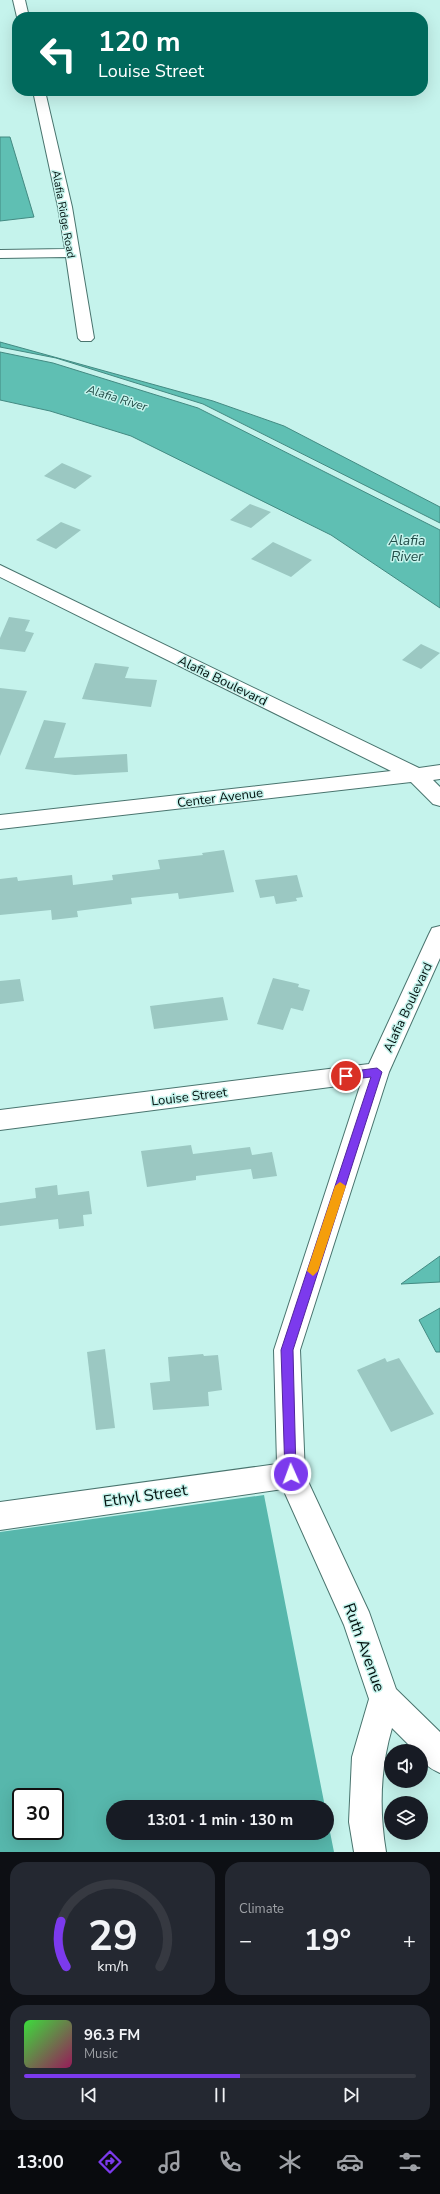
<!DOCTYPE html>
<meta charset="utf-8">
<style>
body{margin:0;font-family:"Nunito Sans",sans-serif;background:#242831;color:#f1f3f6;height:100vh;display:flex;flex-direction:column;font-size:15px;white-space:nowrap}
*{box-sizing:border-box;margin:0}
p{font-size:13px;color:#9ea1a6}
.icon{flex:none;width:22px;height:22px;fill:none;stroke:currentColor;stroke-width:2;stroke-linecap:round;stroke-linejoin:round}
.map{position:relative;height:1852px;overflow:hidden}
.panel{display:flex;flex-direction:column;gap:10px;padding:10px;background:#0d0f14;flex:1}
.panel>*{flex:none}
.guide{position:absolute;left:12px;top:12px;width:416px;height:84px;border-radius:16px;box-shadow:0 4px 16px #0002;background:#00695c;color:#fff;overflow:hidden}
.controls{position:absolute;left:384px;top:1744px;display:grid;gap:8px}
.controls a{display:grid;place-items:center;width:44px;height:44px;border-radius:50%;background:#171b24;box-shadow:0 4px 16px #0002;font-size:20px}
.speed{position:absolute;left:12px;top:1788px;display:flex;gap:8px;font-size:20px;font-weight:700;text-align:center}
.speed>*{display:grid;place-content:center;width:52px;height:52px;border-radius:50%;background:#171b24;box-shadow:0 4px 16px #0002;line-height:1}
.speed .limit{border:2px solid #111;border-radius:6px;background:#fff;color:#111}
.pin{position:absolute;display:grid;place-items:center;width:34px;height:34px;color:#fff;margin:-17px;border:2px solid #fff;border-radius:50%;box-shadow:0 1px 4px #0007}
.me{position:absolute;width:44px;margin:-22px;rotate:358deg;stroke-linejoin:round;filter:drop-shadow(0 0 3px #0008)}
.turn{display:flex;align-items:center;gap:14px;height:84px;padding:0 20px;font-size:18px}
.turn .icon{width:52px;height:52px;stroke-width:2.5}
.turn b{display:block;font-size:28px;line-height:34px}
.big{font-size:30px;font-weight:700;line-height:1.1}
.panel .card{flex:1;display:flex;flex-direction:column;justify-content:center;gap:6px;min-width:0;padding:0 14px;border-radius:16px;background:#242831}
.panel .dial{align-items:center;gap:0}
.dial svg{height:104px;overflow:visible;fill:none;stroke:#363941;stroke-width:7;stroke-linecap:round;text-anchor:middle}
.dial text{fill:#f1f3f6;stroke:none}
.song{display:flex;align-items:center;gap:12px}
.cover{width:48px;height:48px;border-radius:6px;background:linear-gradient(135deg,hsl(120 70% 55%),hsl(330 70% 35%))}
.played{height:4px;border-radius:2px;background:linear-gradient(90deg,#7c3aed 55%,#363941 55%)}
.keys{display:flex;justify-content:space-around;direction:ltr}
.heat{display:flex;justify-content:space-between;align-items:center;font-size:22px;direction:ltr}
.panel .tiles{flex:1;display:grid;gap:10px;grid-template-columns:1fr 1fr}
.card:last-child{grid-column:span 2}
.trip{position:absolute;left:106px;top:1800px;width:228px;height:40px;border-radius:20px;background:#171b24;box-shadow:0 4px 16px #0002;font-weight:700;line-height:40px;text-align:center}
.tabs{display:flex;height:64px;justify-content:space-around;align-items:center;background:#090b0e;color:#9ea1a6}
.tabs .icon{width:28px;height:28px}
.tabs .on{color:#7c3aed}
.tabs b{font-size:18px;color:#f1f3f6}
.map>svg:first-child{display:block}
</style>
<div class="map">
<svg width="440" height="1852" viewBox="0 0 440 1852">
<rect width="100%" height="100%" fill="#c5f3ec"/>
<path fill="#57b7ac" fill-rule="evenodd" d="M 264,1495 L 325,1807 L 113,1807 L 113,1833 L 327,1833 L 327,1817 L 334,1852 L 0,1852 L 0,1532 ZM 21,1797 L 55,1797 L 55,1831 L 21,1831 Z"/>
<g fill="#5fbfb3" stroke="#438a82">
<path d="M 0,137 L 10,137 L 34,217 L 0,221 Z"/>
<path d="M 0,342 L 213,401 L 284,426 L 440,507 L 440,523 L 203,404 L 56,358 L 0,347 Z"/>
<path d="M 0,352 L 53,363 L 198,408 L 440,530 L 440,608 L 331,535 L 131,436 L 50,411 L 0,400 Z"/>
<path d="M 440,1256 L 440,1282 L 401,1284 Z"/>
<path d="M 440,1308 L 440,1352 L 436,1352 L 419,1320 Z"/>
</g>
<g fill="#9bc8c2">
<path d="M 62,463 L 92,476 L 75,489 L 44,476 Z"/>
<path d="M 250,504 L 271,512 L 251,528 L 230,520 Z"/>
<path d="M 61,522 L 81,530 L 56,549 L 36,540 Z"/>
<path d="M 273,542 L 312,560 L 291,577 L 251,559 Z"/>
<path d="M 9,617 L 30,620 L 25,631 L 34,633 L 25,652 L 0,649 L 0,638 Z"/>
<path d="M 421,644 L 440,653 L 421,669 L 402,660 Z"/>
<path d="M 95,663 L 129,667 L 125,678 L 157,680 L 151,707 L 82,699 Z"/>
<path d="M 0,688 L 27,691 L 0,756 Z"/>
<path d="M 44,720 L 66,723 L 54,758 L 127,754 L 128,772 L 75,775 L 25,769 Z"/>
<path d="M 224,850 L 234,892 L 179,899 L 178,893 L 131,898 L 132,904 L 77,911 L 78,917 L 52,920 L 51,910 L 0,915 L 0,879 L 17,877 L 18,881 L 72,875 L 73,885 L 113,880 L 112,875 L 160,869 L 158,860 L 203,855 L 202,853 Z"/>
<path d="M 297,875 L 303,897 L 296,898 L 297,901 L 276,904 L 274,896 L 260,898 L 255,880 Z"/>
<path d="M 273,978 L 299,984 L 298,987 L 310,990 L 303,1011 L 291,1008 L 283,1030 L 257,1024 Z"/>
<path d="M 20,979 L 24,1001 L 0,1004 L 0,981 Z"/>
<path d="M 223,997 L 228,1020 L 154,1029 L 150,1006 Z"/>
<path d="M 191,1145 L 193,1154 L 250,1147 L 252,1155 L 272,1152 L 277,1176 L 253,1179 L 251,1169 L 196,1176 L 196,1180 L 147,1187 L 141,1151 Z"/>
<path d="M 57,1185 L 58,1195 L 89,1191 L 92,1214 L 83,1215 L 84,1226 L 59,1229 L 58,1219 L 0,1226 L 0,1203 L 36,1198 L 35,1188 Z"/>
<path d="M 105,1349 L 115,1428 L 96,1430 L 87,1352 Z"/>
<path d="M 203,1354 L 204,1356 L 218,1355 L 222,1390 L 208,1392 L 209,1406 L 153,1410 L 150,1383 L 170,1381 L 168,1357 Z"/>
<path d="M 385,1358 L 387,1362 L 399,1358 L 434,1414 L 391,1432 L 357,1370 Z"/>
</g>
<g fill="none" stroke-linecap="round" stroke-linejoin="round">
<defs>
<g id="minor">
<path d="M 13,0 L 25,0 L 29,17 L 17,17 Z"/>
<path d="M 33,91 L 45,91 L 72,207 L 94,338 L 91,341 L 81,341 L 78,338 L 66,257 L 0,258 L 0,250 L 65,249 L 58,207 Z"/>
<path d="M 0,565 L 419,768 L 440,765 L 440,779 L 433,780 L 440,787 L 440,806 L 433,804 L 411,782 L 0,829 L 0,815 L 391,771 L 0,577 Z"/>
<path d="M 440,926 L 440,958 L 389,1072 L 300,1350 L 305,1475 L 369,1612 L 396,1689 L 440,1732 L 440,1773 C 429,1768 421,1763 421,1751 L 415,1751 L 392,1728 C 380,1769 379,1810 386,1852 L 354,1852 L 349,1822 L 352,1757 L 369,1699 L 344,1625 L 283,1489 L 0,1530 L 0,1502 L 277,1464 L 274,1350 L 361,1083 L 0,1130 L 0,1110 L 369,1064 L 429,934 L 432,928 Z"/>
</g>
</defs>
<use href="#minor" stroke="#49746e" stroke-width="2"/>
<use href="#minor" fill="#fff" fill-rule="evenodd"/>
</g>
<path fill="#7c3aed" stroke="#51269a" d="M 377,1068 L 382,1072 L 293,1350 L 296,1474 L 295,1478 L 291,1480 L 286,1478 L 285,1474 L 281,1350 L 371,1077 L 346,1080 L 341,1076 L 346,1072 Z"/>
<path fill="#f59e0b" d="M 340,1182 L 346,1186 L 318,1271 L 313,1276 L 307,1271 L 335,1186 Z"/>
<g text-anchor="middle" stroke-width="3" stroke-linejoin="round" paint-order="stroke">
<g font-size="11" fill="#02100e" stroke="#c5f3ec">
<text transform="translate(64 214) rotate(80)" y="4">Alafia Ridge Road</text>
</g>
<g font-size="12" font-style="italic" fill="#224d48" stroke="#c5f3ec">
<text transform="translate(117 398) rotate(17)" y="4">Alafia River</text>
</g>
<g font-size="13" fill="#02100e" stroke="#c5f3ec">
<text transform="translate(223 680) rotate(26)" y="5">Alafia Boulevard</text>
<text transform="translate(220 797) rotate(-7)" y="5">Center Avenue</text>
<text transform="translate(407 1007) rotate(-65)" y="5">Alafia Boulevard</text>
<text transform="translate(189 1096) rotate(-7)" y="5">Louise Street</text>
</g>
<g font-size="14" font-style="italic" fill="#224d48" stroke="#c5f3ec">
<text x="407" y="545">Alafia<tspan x="407" dy="16">River</tspan></text>
</g>
<g font-size="16" fill="#02100e" stroke="#c5f3ec">
<text transform="translate(145 1495) rotate(-8)" y="6">Ethyl Street</text>
<text transform="translate(365 1647) rotate(70)" y="6">Ruth Avenue</text>
</g>
</g>
</svg>
<div class="controls">
<a><svg class="icon" aria-label="sound" viewBox="0 0 24 24"><path d="M4 9h4l5-4v14l-5-4H4zM17 9q2 3 0 6"/></svg></a>
<a><svg class="icon" aria-label="layers" viewBox="0 0 24 24"><path d="M12 4l9 5-9 5-9-5zM3 14l9 5 9-5"/></svg></a>
</div>
<div class="speed"><div class="limit">30</div></div>
<div class="pin" style="left:346px;top:1076px;background:#d93025"><svg class="icon" aria-label="arrive" viewBox="0 0 24 24"><path d="M6 21V4h12l-3 4 3 4H6"/></svg></div>
<svg class="me" style="left:291px;top:1474px" viewBox="-20 -20 40 40"><circle r="17" fill="#7c3aed" stroke="#fff" stroke-width="3"/><path d="M0-11L8 9 0 5-8 9z" fill="#fff"/></svg>
<div class="trip">13:01 · 1 min · 130 m</div>
<div class="guide">
<div class="turn"><svg class="icon" aria-label="left" viewBox="0 0 24 24"><path d="M17 20v-9H6M10 6l-5 5 5 5"/></svg><div><b>120 m</b>Louise Street</div></div>
</div>
</div>
<section class="panel">
<div class="tiles">
<div class="card dial"><svg viewBox="0 0 100 80">
<path d="M14 69A42 42 0 1 1 86 69"/>
<path d="M14 69A42 42 0 0 1 10 34" stroke="#7c3aed"/>
<text x="50" y="56" font-size="32" font-weight="700">29</text>
<text x="50" y="72" font-size="11">km/h</text>
</svg></div>
<div class="card"><p>Climate</p>
<div class="heat"><a>−</a><b class="big">19°</b><a>+</a></div>
</div>
<div class="card">
<div class="song"><i class="cover"></i><div><b>96.3 FM</b><p>Music</p></div></div>
<div class="played"></div>
<div class="keys"><svg class="icon" aria-label="previous" viewBox="0 0 24 24"><path d="M18 5L8 12l10 7zM5 5v14"/></svg><svg class="icon" aria-label="pause" viewBox="0 0 24 24"><path d="M8 5v14M16 5v14"/></svg><svg class="icon" aria-label="next" viewBox="0 0 24 24"><path d="M6 5l10 7-10 7zM19 5v14"/></svg></div>
</div>
</div>
</section>
<nav class="tabs">
<b>13:00</b>
<svg class="icon on" aria-label="directions" viewBox="0 0 24 24"><path d="M12 3l9 9-9 9-9-9zM9 14v-3h6M13 9l2 2-2 2"/></svg>
<svg class="icon" aria-label="music" viewBox="0 0 24 24"><path d="M9 18V5l10-2v13"/><circle cx="6" cy="18" r="3"/><circle cx="16" cy="16" r="3"/></svg>
<svg class="icon" aria-label="phone" viewBox="0 0 24 24"><path d="M5 4h4l2 5-3 2q2 4 5 5l2-3 5 2v4C11 20 4 13 5 4z"/></svg>
<svg class="icon" aria-label="climate" viewBox="0 0 24 24"><path d="M12 3v18M4 7l16 10M4 17L20 7"/></svg>
<svg class="icon" aria-label="car" viewBox="0 0 24 24"><path d="M5 17H2v-5l4-1 3-4h7l3 4 3 1v5h-3M9 17h6M6 11h13"/><circle cx="7" cy="17" r="2"/><circle cx="17" cy="17" r="2"/></svg>
<svg class="icon" aria-label="filters" viewBox="0 0 24 24"><path d="M4 7h16M4 17h16"/><circle cx="9" cy="7" r="2"/><circle cx="15" cy="17" r="2"/></svg>
</nav>
